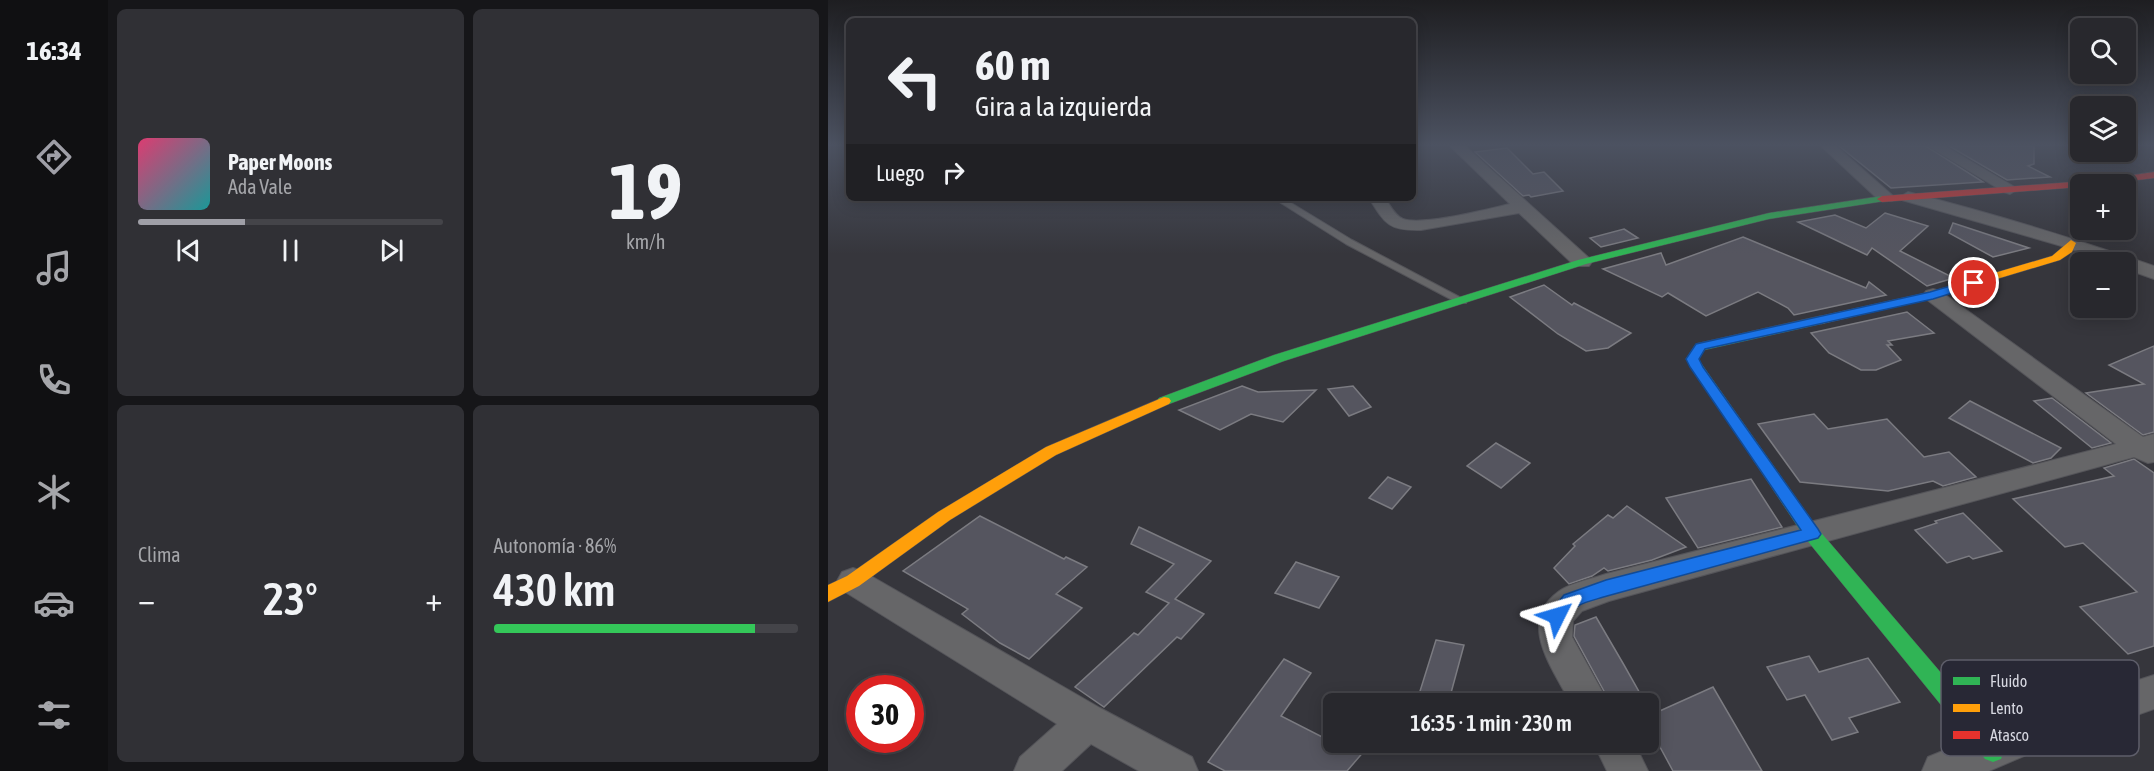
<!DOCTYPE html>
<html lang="es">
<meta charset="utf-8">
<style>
body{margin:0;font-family:"Asap Condensed",sans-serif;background:#303035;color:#f1f3f6;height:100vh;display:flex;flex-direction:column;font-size:22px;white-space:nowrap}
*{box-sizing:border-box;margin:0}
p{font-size:20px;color:#a5a6aa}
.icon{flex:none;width:33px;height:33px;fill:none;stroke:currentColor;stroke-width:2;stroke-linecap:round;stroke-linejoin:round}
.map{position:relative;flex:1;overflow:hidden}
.details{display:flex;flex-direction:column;gap:9px;padding:9px;background:#161619;width:720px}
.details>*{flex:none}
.guide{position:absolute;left:18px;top:18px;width:570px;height:183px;border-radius:9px;box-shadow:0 3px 15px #0003,0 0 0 2px #444449;background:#28282d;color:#f1f3f6;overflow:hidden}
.tools{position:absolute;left:1242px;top:18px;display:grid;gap:12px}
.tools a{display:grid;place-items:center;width:66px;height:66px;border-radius:9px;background:#28282d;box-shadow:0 3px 15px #0003,0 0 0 2px #444449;font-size:30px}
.speed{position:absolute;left:18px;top:675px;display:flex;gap:12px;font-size:30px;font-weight:700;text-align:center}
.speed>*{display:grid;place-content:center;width:78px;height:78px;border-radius:50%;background:#28282d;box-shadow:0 3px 15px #0003,0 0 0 2px #444449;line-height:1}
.speed .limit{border:9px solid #d22;background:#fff;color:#111}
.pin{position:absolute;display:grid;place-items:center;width:51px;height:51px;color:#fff;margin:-26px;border:3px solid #fff;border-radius:50%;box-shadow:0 2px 6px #0007}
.me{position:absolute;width:66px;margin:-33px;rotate:50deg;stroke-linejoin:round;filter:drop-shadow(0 0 4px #0008)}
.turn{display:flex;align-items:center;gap:21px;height:126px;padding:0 30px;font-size:27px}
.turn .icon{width:78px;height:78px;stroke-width:2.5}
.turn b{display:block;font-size:42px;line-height:51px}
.then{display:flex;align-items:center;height:57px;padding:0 30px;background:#0003;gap:12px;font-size:22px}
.big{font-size:45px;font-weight:600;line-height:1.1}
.details .card{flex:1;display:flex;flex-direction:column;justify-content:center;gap:9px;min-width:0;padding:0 21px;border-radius:9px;background:#303035}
.details .dial{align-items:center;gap:0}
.dial b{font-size:78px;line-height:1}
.song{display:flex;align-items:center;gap:18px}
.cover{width:72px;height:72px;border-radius:9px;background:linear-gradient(135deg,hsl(340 70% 55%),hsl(180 70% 35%))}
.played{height:6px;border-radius:3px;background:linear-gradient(90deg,#9f9fa7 35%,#444449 35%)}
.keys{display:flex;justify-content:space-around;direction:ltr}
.heat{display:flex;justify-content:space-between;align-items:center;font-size:33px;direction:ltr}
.charge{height:9px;border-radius:4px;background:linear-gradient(90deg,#34c759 86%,#444449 0)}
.details .tiles{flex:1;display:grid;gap:9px;grid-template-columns:repeat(2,1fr)}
.trip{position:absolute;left:495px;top:693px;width:336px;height:60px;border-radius:9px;background:#28282d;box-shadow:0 3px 15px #0003,0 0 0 2px #444449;font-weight:600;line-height:60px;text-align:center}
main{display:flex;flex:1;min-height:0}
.tabs{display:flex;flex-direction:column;width:108px;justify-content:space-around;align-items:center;background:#101012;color:#a5a6aa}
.tabs .icon{width:42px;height:42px}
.tabs .active{color:#9f9fa7}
.tabs b{font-size:27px;color:#f1f3f6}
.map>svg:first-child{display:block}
</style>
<main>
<nav class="tabs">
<b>16:34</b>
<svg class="icon active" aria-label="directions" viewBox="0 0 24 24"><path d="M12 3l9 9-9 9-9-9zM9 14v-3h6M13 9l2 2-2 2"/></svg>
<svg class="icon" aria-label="music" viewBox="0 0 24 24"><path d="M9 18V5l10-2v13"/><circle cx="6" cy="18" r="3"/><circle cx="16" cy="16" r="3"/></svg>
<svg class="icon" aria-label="phone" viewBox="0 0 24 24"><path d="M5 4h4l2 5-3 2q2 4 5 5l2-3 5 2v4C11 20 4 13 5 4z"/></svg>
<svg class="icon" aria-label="climate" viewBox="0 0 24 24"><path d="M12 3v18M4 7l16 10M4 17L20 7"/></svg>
<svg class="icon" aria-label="car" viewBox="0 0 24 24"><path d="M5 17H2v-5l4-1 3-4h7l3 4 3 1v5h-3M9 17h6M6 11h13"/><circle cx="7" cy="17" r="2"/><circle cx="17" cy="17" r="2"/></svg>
<svg class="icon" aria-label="filters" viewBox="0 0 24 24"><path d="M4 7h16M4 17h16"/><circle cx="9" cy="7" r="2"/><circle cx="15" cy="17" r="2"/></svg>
</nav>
<section class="details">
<div class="tiles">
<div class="card">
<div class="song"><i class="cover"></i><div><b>Paper Moons</b><p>Ada Vale</p></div></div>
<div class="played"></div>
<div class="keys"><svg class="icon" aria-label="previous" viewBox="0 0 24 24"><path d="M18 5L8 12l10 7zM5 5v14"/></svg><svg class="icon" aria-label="pause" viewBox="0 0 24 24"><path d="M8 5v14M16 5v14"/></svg><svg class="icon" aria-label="next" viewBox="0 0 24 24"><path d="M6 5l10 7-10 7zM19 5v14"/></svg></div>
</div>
<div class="card dial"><b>19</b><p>km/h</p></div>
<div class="card"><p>Clima</p>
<div class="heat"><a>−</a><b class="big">23°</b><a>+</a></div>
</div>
<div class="card"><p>Autonomía · 86%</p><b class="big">430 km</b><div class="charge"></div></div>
</div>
</section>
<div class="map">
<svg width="1326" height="771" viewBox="0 0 1326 771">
<rect width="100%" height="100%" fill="#36363c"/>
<g fill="#55555f" stroke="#7b7b81" stroke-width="1.5">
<path d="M 1011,146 L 1098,146 L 1155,182 L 1063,188 Z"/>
<path d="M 1121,146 L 1206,146 L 1206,164 L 1200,166 L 1222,177 L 1179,180 Z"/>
<path d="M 679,148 L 705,174 L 716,172 L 735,191 L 703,197 L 701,195 L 695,196 L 647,152 Z"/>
<path d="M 1057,213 L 1100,226 L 1072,251 L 1126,278 L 1099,286 L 1044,248 L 1039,255 L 970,222 L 1007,215 L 1038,228 Z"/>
<path d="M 1125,223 L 1201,248 L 1165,257 L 1121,233 Z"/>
<path d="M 796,229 L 810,238 L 773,247 L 762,238 Z"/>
<path d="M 915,237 L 1038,288 L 1041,282 L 1058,295 L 966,315 L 960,308 L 930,292 L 878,316 L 840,293 L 834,297 L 775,269 L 833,253 L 838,265 Z"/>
<path d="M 716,285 L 744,305 L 746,303 L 803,333 L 780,348 L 758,351 L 730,334 L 682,297 Z"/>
<path d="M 1079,312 L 1106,333 L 1060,341 L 1064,345 L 1059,345 L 1073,360 L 1048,370 L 1033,370 L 1001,353 L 983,333 Z"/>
<path d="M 1326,346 L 1326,432 L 1315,435 L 1258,393 L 1316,384 L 1281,365 Z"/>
<path d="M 414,386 L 430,392 L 488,390 L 455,422 L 423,414 L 392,430 L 351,410 Z"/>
<path d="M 525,386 L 543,407 L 521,416 L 500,389 Z"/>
<path d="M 1224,398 L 1283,443 L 1264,448 L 1206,401 Z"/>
<path d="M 1142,401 L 1233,448 L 1223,458 L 1205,463 L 1121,418 Z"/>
<path d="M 986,414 L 1000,429 L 1059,419 L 1096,457 L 1121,452 L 1148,477 L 1115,486 L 1105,481 L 1060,491 L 972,482 L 930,424 Z"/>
<path d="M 668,443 L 702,463 L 673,488 L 639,466 Z"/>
<path d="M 1306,459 L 1326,473 L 1326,646 L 1300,654 L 1252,607 L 1309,592 L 1255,543 L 1237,547 L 1185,499 L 1286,476 L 1276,468 Z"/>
<path d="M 560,477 L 583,487 L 564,509 L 541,498 Z"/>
<path d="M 923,479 L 954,527 L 870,548 L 838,498 Z"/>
<path d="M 799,506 L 858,547 L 824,560 L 780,571 L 776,568 L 764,576 L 741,584 L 726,568 L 747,546 L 745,544 L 780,515 L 785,518 Z"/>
<path d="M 1135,513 L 1174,551 L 1145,559 L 1141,556 L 1119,563 L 1087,530 L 1109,523 L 1107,521 Z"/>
<path d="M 152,516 L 236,559 L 238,557 L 259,567 L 228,594 L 254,608 L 201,659 L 172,643 L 134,614 L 140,609 L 75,571 Z"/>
<path d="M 311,527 L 383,561 L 347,599 L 376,614 L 353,639 L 349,637 L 276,707 L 247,687 L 306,633 L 310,635 L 341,603 L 318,592 L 346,564 L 303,544 Z"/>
<path d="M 468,562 L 511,577 L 491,608 L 447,593 Z"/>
<path d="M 768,617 L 796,665 L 818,704 L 783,704 L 746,636 L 747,625 Z"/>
<path d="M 608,640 L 636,645 L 620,704 L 588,704 Z"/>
<path d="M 981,656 L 991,672 L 1040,658 L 1072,702 L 1021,718 L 1030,732 L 1004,740 L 977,695 L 959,700 L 939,667 Z"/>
<path d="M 456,659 L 483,673 L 453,716 L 504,742 L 544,742 L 519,771 L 397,771 L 380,762 Z"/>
<path d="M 885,687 L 934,771 L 845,771 L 832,747 L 825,714 Z"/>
</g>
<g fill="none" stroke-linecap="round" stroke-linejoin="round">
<defs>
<path id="lane" d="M 445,198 L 455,198 L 524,240 L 639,301 L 638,303 L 630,303 L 518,244 Z"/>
<g id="street">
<path d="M 622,146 L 637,146 L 761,258 L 764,262 L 761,266 L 747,266 L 691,213 L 593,230 C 561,231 557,224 541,198 L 557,198 C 562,205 567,216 575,219 C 595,226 660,209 682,204 Z"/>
<path d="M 993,146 L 1008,146 L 1064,195 L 1066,198 L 1064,201 L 1052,201 Z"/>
<path d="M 1100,146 L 1117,146 L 1190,189 L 1182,194 L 1176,192 Z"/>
<path d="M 1080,192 C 1163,213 1245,238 1326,266 L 1326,279 L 1298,269 L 1298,262 L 1280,262 L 1237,247 L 1074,200 L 1072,197 Z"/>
<path d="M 1105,289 L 1112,291 L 1315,437 L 1326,434 L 1326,462 L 1320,463 L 1306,457 L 781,601 L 754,611 L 745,621 L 744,637 L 781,704 L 743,704 C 726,670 688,623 730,592 C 742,583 764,579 778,574 L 1288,444 L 1098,299 L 1095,295 L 1098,291 Z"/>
<path d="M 25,568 L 36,572 L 272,708 L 364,757 L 370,771 L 311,771 L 263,744 L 234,771 L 186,771 L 192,757 L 229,724 L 14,590 L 9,581 L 14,572 Z"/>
<path d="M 1326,675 L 1326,709 L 1210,750 L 1161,771 L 1094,771 L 1100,757 L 1208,713 Z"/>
<path d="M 765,742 L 806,742 L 820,771 L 779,771 Z"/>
</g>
<g id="fast">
<path d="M 1054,196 L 1057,197 L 1057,201 L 941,219 L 758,264 L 456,361 L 341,404 L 331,404 L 329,401 L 331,398 L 446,355 L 750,260 L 941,213 Z"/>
<path d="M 993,316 L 999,320 L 997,323 L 876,350 L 870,359 L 990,529 L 1173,743 L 1176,751 L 1173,759 L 1165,762 L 1157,759 L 978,539 L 858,359 L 868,344 Z"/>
</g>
<g id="slow">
<path d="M 1243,240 L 1248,243 L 1244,252 L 1232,260 L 1109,297 L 993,324 L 987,320 L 993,316 L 1102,292 L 1224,256 Z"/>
<path d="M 336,397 L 341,398 L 343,401 L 341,404 L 228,455 L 122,520 L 31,586 L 0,602 L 0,585 L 19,576 L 110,512 L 218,447 Z"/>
</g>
<path id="jam" d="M 1326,172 L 1326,178 L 1279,184 L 1252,184 L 1252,187 L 1054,202 L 1049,199 L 1054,196 L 1271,180 Z"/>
</defs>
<use href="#lane" stroke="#545459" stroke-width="2"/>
<use href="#street" stroke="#545459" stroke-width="2"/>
<use href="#fast" stroke="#545459" stroke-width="1"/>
<use href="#slow" stroke="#545459" stroke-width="1"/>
<use href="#jam" stroke="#545459" stroke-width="1"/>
<use href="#lane" fill="#666668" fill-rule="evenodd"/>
<use href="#street" fill="#666668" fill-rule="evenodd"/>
<use href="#fast" fill="#30b455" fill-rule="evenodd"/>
<use href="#slow" fill="#ff9f0a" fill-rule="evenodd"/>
<use href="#jam" fill="#e5322d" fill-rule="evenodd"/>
</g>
<linearGradient id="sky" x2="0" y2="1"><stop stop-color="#1e1e21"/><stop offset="0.57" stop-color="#4c5261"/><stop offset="1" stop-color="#4c5261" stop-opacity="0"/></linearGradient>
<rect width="1326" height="254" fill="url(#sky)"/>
<path fill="#1a73e8" stroke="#114b97" stroke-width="1.5" d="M 1146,279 L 1150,280 L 1150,285 L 1105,299 L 877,349 L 871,359 L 875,367 L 990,529 L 993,534 L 990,538 L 779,596 C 770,599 758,601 750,606 C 739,613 738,628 722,622 L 719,616 L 736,595 L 778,580 L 973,530 L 862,367 L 858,359 L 868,344 L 1102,292 Z"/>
<rect x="1113" y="660" width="198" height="96" rx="9" fill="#282835" stroke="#5d5d69" stroke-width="1.5"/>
<rect x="1125" y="677" width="27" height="8" fill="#30b455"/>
<rect x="1125" y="704" width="27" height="8" fill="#ff9f0a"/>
<rect x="1125" y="731" width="27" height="8" fill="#e5322d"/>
<g font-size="16" fill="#d7d8e1">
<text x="1162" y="687">Fluido</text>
<text x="1162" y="714">Lento</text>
<text x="1162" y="741">Atasco</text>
</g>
</svg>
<div class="tools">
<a><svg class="icon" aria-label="search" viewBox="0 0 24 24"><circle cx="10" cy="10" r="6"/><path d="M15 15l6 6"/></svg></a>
<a><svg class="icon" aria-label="layers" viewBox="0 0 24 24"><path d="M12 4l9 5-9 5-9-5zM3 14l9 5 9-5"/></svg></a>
<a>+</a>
<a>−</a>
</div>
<div class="speed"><div class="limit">30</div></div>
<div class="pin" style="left:1146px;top:283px;background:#d93025"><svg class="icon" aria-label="arrive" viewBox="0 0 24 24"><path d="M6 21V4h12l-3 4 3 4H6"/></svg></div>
<svg class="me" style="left:729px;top:616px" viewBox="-20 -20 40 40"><path d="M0-17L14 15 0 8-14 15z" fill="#1a73e8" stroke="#fff" stroke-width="4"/></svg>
<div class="trip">16:35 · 1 min · 230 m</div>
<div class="guide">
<div class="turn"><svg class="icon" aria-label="left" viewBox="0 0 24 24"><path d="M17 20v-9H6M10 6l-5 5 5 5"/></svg><div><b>60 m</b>Gira a la izquierda</div></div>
<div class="then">Luego<svg class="icon" aria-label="right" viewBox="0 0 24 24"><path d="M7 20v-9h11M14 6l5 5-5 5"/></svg></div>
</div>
</div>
</main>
